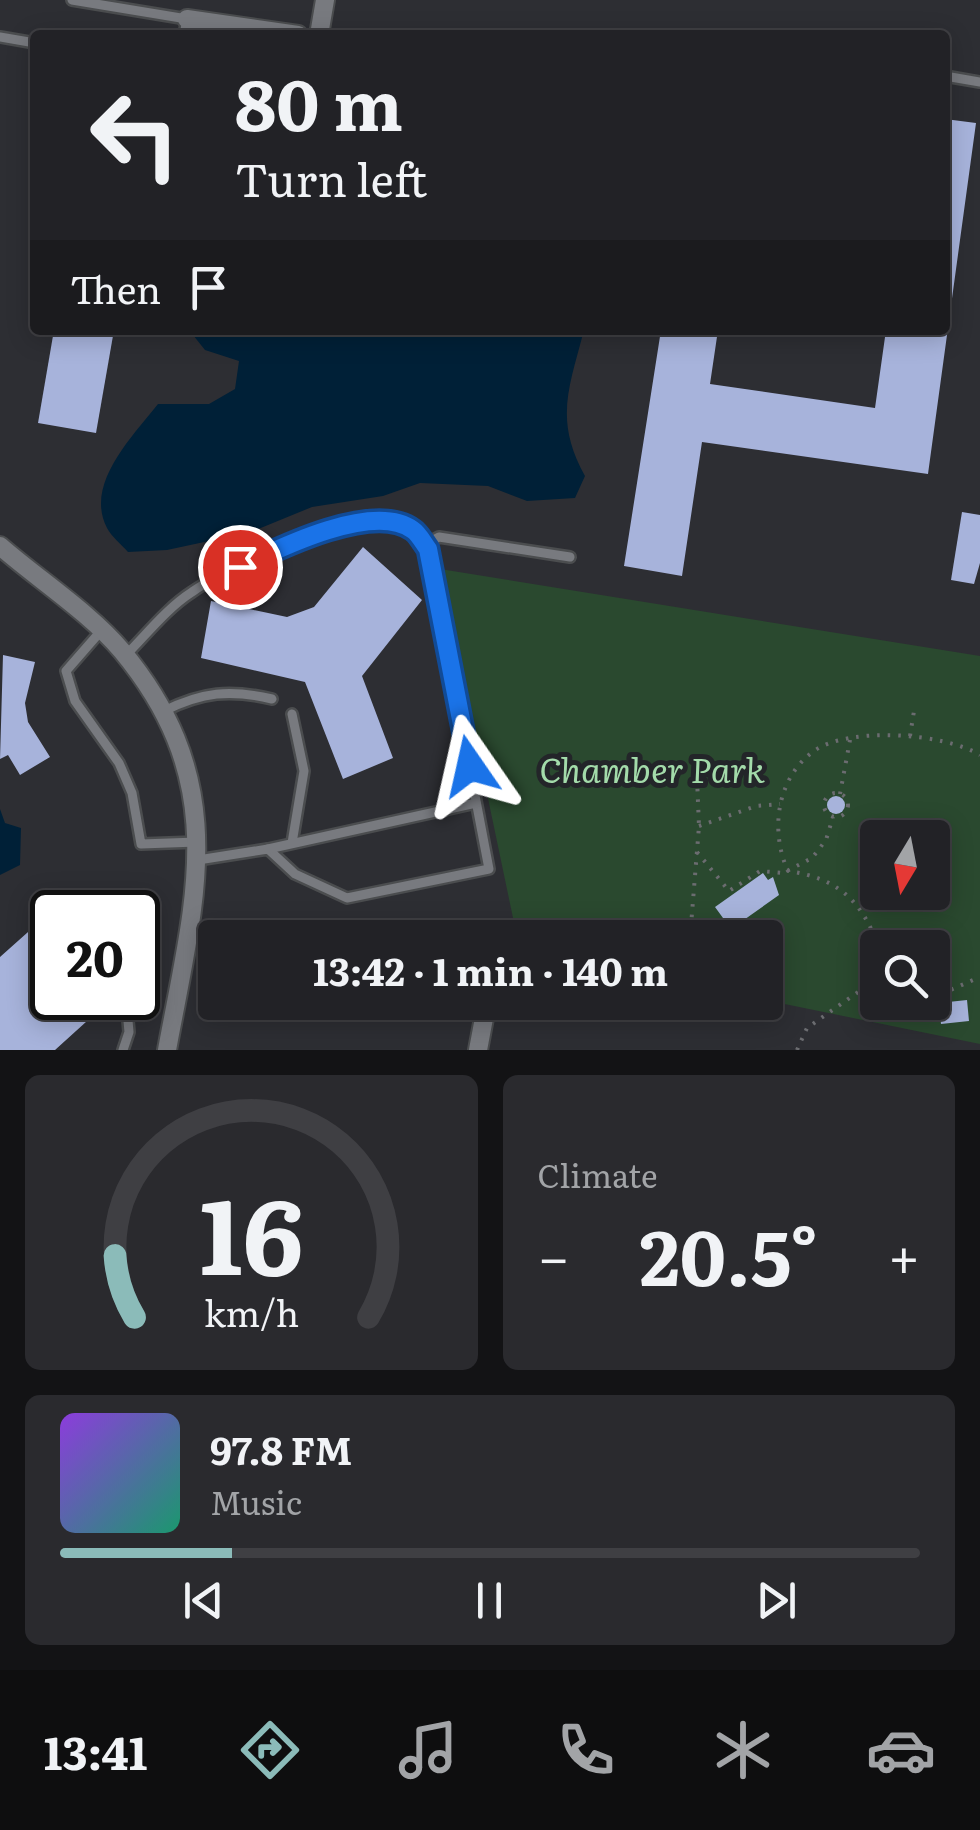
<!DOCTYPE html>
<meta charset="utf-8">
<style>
body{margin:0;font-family:Literata,serif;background:#2a2a2e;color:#f1f3f6;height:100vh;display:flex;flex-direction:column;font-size:38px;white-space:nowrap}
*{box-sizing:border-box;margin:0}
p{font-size:32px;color:#a2a4a7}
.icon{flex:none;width:55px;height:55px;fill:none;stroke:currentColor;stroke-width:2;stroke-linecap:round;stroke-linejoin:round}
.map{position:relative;height:1050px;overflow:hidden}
.drawer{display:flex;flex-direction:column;gap:25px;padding:25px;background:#131315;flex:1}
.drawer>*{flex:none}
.banner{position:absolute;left:30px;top:30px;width:920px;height:305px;border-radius:10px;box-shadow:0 5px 25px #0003,0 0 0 2px #3f3f43;background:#222226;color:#f1f3f6;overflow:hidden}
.needle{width:65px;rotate:190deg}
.tools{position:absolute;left:860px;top:820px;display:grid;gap:20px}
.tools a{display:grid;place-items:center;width:90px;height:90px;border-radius:10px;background:#222226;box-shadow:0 5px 25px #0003,0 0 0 2px #3f3f43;font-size:50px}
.speed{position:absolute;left:30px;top:890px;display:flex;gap:20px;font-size:50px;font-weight:700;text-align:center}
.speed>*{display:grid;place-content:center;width:130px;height:130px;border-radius:50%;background:#222226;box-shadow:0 5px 25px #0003,0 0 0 2px #3f3f43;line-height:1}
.speed .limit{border:5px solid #111;border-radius:15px;background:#fff;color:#111}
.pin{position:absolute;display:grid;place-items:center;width:85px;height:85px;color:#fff;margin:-42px;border:5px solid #fff;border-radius:50%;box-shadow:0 2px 10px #0007}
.me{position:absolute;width:110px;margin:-55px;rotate:349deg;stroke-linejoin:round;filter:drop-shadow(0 0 8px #0008)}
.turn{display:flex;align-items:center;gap:35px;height:210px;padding:0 40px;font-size:45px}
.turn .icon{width:130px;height:130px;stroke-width:2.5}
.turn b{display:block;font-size:70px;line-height:85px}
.then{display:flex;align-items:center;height:95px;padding:0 40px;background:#0003;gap:20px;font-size:38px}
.big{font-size:75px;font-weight:700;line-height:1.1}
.drawer .card{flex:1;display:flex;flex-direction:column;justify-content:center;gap:15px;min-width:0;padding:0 35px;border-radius:15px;background:#2a2a2e}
.drawer .dial{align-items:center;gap:0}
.dial svg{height:260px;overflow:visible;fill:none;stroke:#3f3f43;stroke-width:7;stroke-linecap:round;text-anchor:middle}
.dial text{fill:#f1f3f6;stroke:none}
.song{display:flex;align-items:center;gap:30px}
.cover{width:120px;height:120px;border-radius:15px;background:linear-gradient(135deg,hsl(270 70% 55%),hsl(160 70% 35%))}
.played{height:10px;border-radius:5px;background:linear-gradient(90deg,#8bbbb9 20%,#3f3f43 20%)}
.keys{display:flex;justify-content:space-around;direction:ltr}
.heat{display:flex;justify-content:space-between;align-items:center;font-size:55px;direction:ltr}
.drawer .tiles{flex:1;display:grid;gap:25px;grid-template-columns:1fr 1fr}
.card:last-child{grid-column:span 2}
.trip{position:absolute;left:198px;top:920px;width:585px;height:100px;border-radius:10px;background:#222226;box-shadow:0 5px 25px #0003,0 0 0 2px #3f3f43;font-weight:700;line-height:100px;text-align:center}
.tabs{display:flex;height:160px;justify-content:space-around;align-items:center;background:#0e0e0f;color:#a2a4a7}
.tabs .icon{width:70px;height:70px}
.tabs .on{color:#8bbbb9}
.tabs b{font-size:45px;color:#f1f3f6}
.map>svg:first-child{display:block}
</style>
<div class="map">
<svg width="980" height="1050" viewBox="0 0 980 1050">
<rect width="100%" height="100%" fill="#2d2e33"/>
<path fill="#2a492f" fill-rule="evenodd" d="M 440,569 L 980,656 L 980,1044 L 765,1000 L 765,938 L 517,937 ZM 878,838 L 932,838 L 932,892 L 878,892 ZM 878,948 L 932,948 L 932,1002 L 878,1002 Z"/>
<g fill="#002037">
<path d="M 189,330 L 584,330 C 569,388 554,420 585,476 L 575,498 L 527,501 L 488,486 L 420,483 L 383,496 L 312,507 L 251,532 L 167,550 L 128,552 C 122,545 111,536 107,528 C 84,484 133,436 158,404 L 209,404 L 235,389 L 239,361 L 205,350 Z"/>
<path d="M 0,809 L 5,823 L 21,828 L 20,865 L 0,875 Z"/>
</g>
<g fill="#a7b3db">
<path d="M 945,119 L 976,123 L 928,474 L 702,442 L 682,576 L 624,566 L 661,330 L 718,330 L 710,384 L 875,408 L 886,330 L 945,330 Z"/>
<path d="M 54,330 L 114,330 L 96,433 L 38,423 Z"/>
<path d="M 962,512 L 980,515 L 980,563 L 974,584 L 951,580 Z"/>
<path d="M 363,547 L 422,600 L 362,676 L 393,758 L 343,779 L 305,682 L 201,658 L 211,601 L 287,617 L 314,607 Z"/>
<path d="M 3,655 L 35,662 L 25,703 L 28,722 L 50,757 L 20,775 L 8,755 L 0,759 Z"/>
<circle cx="836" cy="805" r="9"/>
<path d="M 763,873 L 768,880 L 773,877 L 779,895 L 731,929 L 715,907 Z"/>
<path d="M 37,924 L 52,941 L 52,998 L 84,998 L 97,1012 L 55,1050 L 0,1050 L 0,957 Z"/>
<path d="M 967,1000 L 969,1021 L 941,1024 L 939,1003 Z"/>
</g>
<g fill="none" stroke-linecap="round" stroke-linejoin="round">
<defs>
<g id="service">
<path d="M 72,0 L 187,19 L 184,35"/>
<path d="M 0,37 L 35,43"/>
<path d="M 945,76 L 980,82"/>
<path d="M 424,545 L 439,537 L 570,557"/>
<path d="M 100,632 L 66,671 L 75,701 L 119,763 L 132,793 L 141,844 L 197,842"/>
<path d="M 125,656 C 146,635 167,608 192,592 C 223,570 325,525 362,520 C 390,515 412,528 428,549 L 489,869 L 347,898 L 295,874 L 268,849 L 198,860"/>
<path d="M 164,711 C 202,692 230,689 272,699"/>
<path d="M 292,714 L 304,771 L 292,843"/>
<path d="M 268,849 L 476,803"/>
<path d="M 123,1050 L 129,1032 L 126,998"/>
</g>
<g id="minor">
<path d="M 187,19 L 298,35"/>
<path d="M 319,35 L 325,0"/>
<path d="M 0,546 C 39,580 89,612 122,651 C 232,784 195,897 167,1050"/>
<path d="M 478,1050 L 487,1002"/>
</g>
</defs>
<use href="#service" stroke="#4b4d4f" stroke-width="14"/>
<use href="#minor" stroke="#4b4d4f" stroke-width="22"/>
<g stroke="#6b6c70" stroke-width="4" stroke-dasharray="2.5 8" stroke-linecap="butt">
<path d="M 910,736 L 914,711"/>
<circle cx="836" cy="805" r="12"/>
<path d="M 840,794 L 850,740"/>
<path d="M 699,826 L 756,806 L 780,804"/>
<path d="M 697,852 L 729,891 L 760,871 L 783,873 L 812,858 L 826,840 L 833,817"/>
<path d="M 690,938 L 699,826 L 696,755"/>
<path d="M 879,948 C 862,900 837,878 788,871 C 770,832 776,778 814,751 C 849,726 944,733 980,755"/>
<path d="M 932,998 L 980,977"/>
<path d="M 797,1050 L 807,1028 L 878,978"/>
</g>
<use href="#service" stroke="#787a7f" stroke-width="9"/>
<use href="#minor" stroke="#787a7f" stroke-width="18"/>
</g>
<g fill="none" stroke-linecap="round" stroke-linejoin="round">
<defs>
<path id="route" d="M 240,567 C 279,548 374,501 413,530 C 419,534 424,544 428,549 L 470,766"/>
</defs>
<use href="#route" stroke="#114b97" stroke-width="25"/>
<use href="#route" stroke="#1a73e8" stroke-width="18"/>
</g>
<g text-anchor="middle" stroke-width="10" stroke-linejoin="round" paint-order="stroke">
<g font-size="35" font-style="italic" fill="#a3dbaa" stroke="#232529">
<text x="652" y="783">Chamber Park</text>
</g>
</g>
</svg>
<div class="tools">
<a><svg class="needle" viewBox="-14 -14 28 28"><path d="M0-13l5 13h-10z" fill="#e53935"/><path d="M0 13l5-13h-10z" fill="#a2a4a7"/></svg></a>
<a><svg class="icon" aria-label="search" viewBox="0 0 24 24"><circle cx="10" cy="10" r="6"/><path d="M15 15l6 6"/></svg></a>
</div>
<div class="speed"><div class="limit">20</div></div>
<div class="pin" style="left:240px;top:567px;background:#d93025"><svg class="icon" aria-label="arrive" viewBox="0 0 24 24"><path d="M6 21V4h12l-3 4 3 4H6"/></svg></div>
<svg class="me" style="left:470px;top:766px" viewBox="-20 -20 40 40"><path d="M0-17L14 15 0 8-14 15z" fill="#1a73e8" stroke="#fff" stroke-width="4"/></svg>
<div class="trip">13:42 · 1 min · 140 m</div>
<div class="banner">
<div class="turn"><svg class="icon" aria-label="left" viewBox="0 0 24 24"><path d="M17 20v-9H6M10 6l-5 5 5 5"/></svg><div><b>80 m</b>Turn left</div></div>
<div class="then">Then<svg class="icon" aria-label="arrive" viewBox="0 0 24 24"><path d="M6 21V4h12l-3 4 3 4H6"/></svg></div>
</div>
</div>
<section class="drawer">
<div class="tiles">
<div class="card dial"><svg viewBox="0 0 100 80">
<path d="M14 69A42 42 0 1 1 86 69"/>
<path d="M14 69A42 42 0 0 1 8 50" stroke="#8bbbb9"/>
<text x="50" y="56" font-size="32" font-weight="700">16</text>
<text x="50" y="72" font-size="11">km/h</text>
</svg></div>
<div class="card"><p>Climate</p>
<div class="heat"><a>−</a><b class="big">20.5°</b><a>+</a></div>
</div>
<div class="card">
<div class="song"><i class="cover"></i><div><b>97.8 FM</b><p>Music</p></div></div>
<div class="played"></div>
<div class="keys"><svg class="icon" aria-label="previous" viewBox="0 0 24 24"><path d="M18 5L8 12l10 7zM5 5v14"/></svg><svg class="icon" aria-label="pause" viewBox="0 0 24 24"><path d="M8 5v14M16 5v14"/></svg><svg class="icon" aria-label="next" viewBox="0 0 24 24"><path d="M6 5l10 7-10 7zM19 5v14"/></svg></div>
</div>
</div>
</section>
<nav class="tabs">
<b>13:41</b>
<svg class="icon on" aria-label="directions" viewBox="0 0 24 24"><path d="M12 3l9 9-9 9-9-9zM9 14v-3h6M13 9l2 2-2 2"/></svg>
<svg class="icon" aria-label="music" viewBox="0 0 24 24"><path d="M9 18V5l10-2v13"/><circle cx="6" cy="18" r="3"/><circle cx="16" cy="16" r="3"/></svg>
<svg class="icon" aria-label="phone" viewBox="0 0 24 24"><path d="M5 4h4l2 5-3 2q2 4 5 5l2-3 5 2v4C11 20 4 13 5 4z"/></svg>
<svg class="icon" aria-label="climate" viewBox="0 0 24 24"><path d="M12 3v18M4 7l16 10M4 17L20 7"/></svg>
<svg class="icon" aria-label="car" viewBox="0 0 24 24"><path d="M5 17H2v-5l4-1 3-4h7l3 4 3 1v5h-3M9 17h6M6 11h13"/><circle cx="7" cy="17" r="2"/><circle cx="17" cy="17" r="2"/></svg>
</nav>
